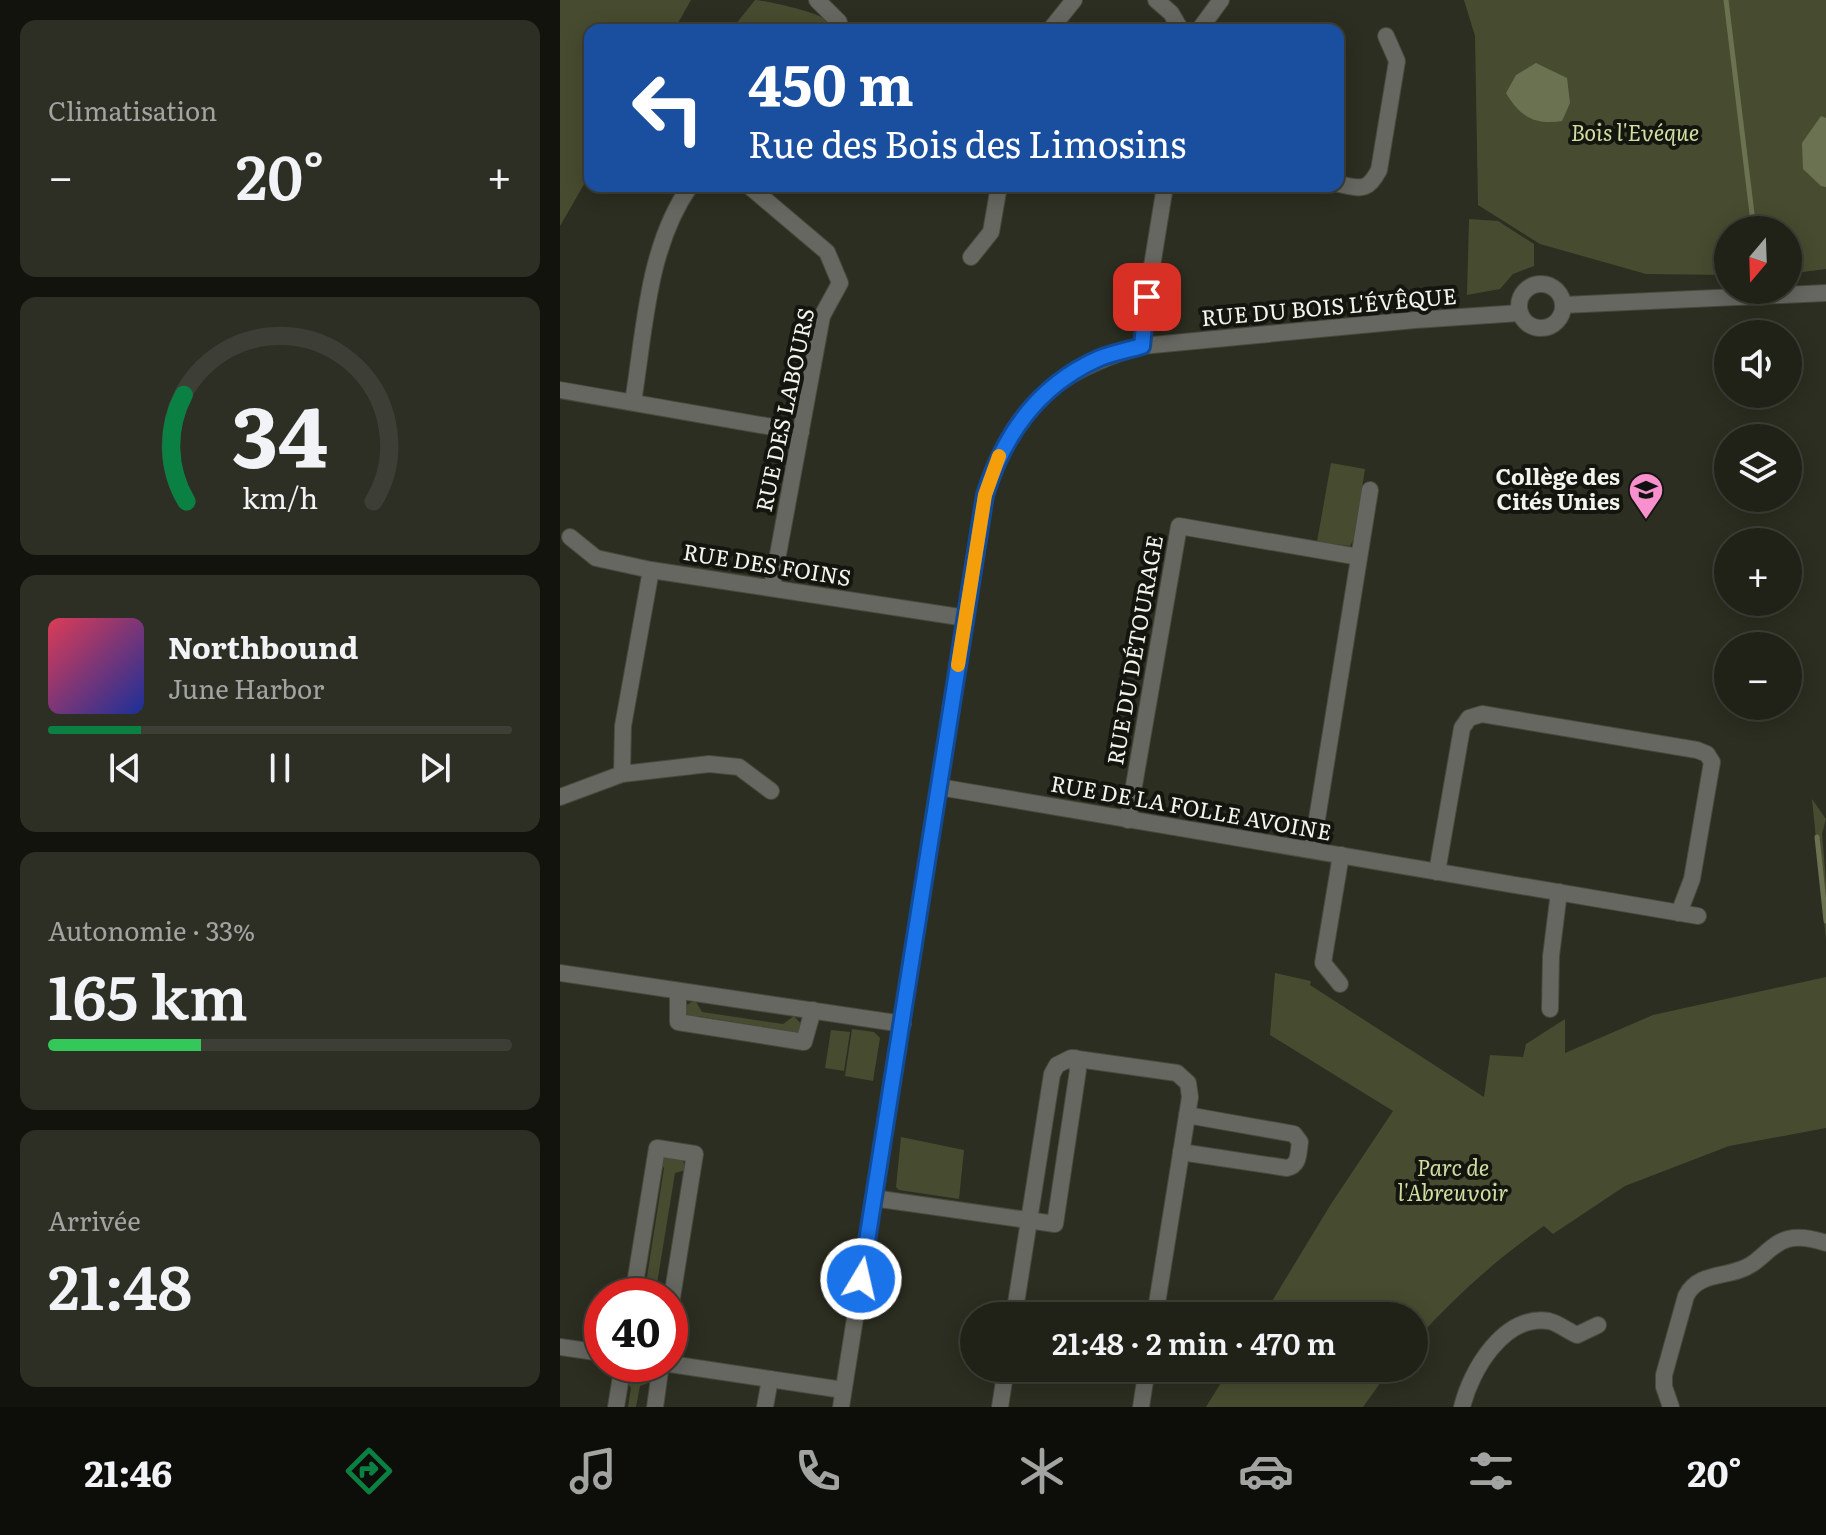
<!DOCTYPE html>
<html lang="fr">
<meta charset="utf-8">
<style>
body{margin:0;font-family:Literata,serif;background:#2d2f25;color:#f1f3f6;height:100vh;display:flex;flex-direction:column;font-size:30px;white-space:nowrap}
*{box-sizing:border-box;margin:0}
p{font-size:26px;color:#a2a4a2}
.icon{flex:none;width:44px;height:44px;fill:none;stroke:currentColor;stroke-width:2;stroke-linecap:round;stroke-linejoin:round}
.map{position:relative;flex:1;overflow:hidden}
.details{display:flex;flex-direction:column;gap:20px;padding:20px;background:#12130d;width:560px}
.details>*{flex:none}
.banner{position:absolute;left:24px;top:24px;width:760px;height:168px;border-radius:16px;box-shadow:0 4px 20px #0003,0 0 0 2px #3d3f37;background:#1a4fa0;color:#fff;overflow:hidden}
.needle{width:52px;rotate:199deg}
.buttons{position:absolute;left:1154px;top:216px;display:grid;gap:16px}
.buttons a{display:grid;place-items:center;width:88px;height:88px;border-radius:50%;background:#202218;box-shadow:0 4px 20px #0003,0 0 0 2px #3d3f37;font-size:40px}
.speed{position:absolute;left:24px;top:1278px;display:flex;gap:16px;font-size:40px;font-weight:700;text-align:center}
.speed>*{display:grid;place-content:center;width:104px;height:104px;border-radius:50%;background:#202218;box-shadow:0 4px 20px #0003,0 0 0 2px #3d3f37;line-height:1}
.speed .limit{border:12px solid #d22;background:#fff;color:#111}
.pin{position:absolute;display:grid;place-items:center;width:68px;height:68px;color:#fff;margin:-34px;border-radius:16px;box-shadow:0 4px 12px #0006}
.me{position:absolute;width:88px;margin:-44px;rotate:9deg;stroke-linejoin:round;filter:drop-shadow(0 0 6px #0008)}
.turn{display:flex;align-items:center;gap:28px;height:168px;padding:0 32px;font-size:36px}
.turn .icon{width:104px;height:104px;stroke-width:2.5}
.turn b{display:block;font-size:56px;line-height:68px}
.big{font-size:60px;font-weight:600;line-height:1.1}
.details .widget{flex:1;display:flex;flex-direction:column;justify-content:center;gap:12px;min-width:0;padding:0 28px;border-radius:16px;background:#2d2f25}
.details .dial{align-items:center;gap:0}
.dial svg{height:208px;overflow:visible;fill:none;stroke:#3d3f37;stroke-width:7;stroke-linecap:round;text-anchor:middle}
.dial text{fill:#f1f3f6;stroke:none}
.song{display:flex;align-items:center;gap:24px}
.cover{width:96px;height:96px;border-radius:12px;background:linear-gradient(135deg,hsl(350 70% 55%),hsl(230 70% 35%))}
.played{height:8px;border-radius:4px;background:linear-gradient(90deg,#0b8043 20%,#3d3f37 20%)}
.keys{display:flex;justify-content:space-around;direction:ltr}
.heat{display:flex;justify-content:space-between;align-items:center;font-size:44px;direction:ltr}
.charge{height:12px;border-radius:6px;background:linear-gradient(90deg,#34c759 33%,#3d3f37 0)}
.trip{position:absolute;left:400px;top:1302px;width:468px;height:80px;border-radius:40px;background:#202218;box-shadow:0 4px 20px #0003,0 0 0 2px #3d3f37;font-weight:600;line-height:80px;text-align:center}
.menu{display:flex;height:128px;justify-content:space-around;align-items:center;background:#0d0e0a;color:#a2a4a2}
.menu .icon{width:56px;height:56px}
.menu .current{color:#0b8043}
.menu b{font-size:36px;color:#f1f3f6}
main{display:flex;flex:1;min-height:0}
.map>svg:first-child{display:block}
</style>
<main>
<section class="details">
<div class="widget"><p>Climatisation</p>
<div class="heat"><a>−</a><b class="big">20°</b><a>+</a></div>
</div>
<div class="widget dial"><svg viewBox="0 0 100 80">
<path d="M14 69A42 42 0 1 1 86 69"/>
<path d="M14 69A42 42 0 0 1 13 28" stroke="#0b8043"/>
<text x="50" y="56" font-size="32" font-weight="700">34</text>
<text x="50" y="72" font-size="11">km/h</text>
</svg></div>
<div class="widget">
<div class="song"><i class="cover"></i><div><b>Northbound</b><p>June Harbor</p></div></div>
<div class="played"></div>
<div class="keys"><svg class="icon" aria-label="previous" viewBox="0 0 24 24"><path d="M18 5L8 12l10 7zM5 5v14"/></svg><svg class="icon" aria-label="pause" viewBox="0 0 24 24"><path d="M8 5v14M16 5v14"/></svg><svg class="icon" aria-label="next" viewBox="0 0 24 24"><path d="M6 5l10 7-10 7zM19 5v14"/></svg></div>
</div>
<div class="widget"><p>Autonomie · 33%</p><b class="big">165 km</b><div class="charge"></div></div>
<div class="widget"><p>Arrivée</p><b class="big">21:48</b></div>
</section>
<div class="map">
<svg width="1266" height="1407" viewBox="0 0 1266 1407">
<rect width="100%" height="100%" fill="#2b2e20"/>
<g fill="#474c30">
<path d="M 0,0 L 131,0 L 114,30 L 30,30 L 30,174 L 0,226 Z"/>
<path d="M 195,0 C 204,0 250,11 259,16 C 265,19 269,24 272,30 L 171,30 Z"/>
<path d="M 904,0 L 1266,0 L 1266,269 L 1228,274 L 1228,230 L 1168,230 L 1168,275 L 1086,274 L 980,244 L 918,205 L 915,36 Z"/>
<path d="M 909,219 L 938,221 L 974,244 L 974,266 L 953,274 L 940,289 L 907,295 Z"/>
<path d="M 771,463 L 805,469 L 794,539 L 790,546 L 757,542 Z"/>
<path d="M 1252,799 L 1266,819 L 1262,834 L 1266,881 L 1266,940 Z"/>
<path d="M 715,973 L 751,981 L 750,985 L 924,1097 L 930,1055 L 963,1057 L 966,1044 L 1005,1019 L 1005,1053 L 1093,1015 L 1266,977 L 1266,1128 L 1169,1146 L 1065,1186 L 993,1234 L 984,1226 C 933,1262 896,1296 854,1342 L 854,1316 L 703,1316 L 771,1204 L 833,1111 L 710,1035 Z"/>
<path d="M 135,1000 L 142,1012 L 223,1024 L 234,1016 L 242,1025 L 240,1031 L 231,1035 L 229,1031 L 138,1016 L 136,1021 L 126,1016 L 125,1006 Z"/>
<path d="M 292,1029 L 314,1032 L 320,1038 L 313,1081 L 285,1076 Z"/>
<path d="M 271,1030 L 290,1032 L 284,1071 L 265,1068 Z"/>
<path d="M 341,1137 L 404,1150 L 399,1199 L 339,1190 L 336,1187 Z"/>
<path d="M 116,1155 L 123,1161 L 126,1170 L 115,1173 L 95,1296 L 84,1296 L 104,1168 L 100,1162 L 106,1156 Z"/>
<path d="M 77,1366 L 89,1372 L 91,1382 L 80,1386 L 76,1407 L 68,1407 L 71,1388 L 64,1377 L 69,1370 Z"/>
<path d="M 670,1368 L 831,1368 L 803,1407 L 646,1407 Z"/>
</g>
<g fill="#6b7251">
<path d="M 976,63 L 1007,78 L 1010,103 L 1002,121 C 975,125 960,117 946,93 L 956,75 Z"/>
<path d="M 1261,116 L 1266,118 L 1266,187 L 1261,186 L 1243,169 L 1242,143 Z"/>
</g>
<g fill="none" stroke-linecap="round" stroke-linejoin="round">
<g stroke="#6b7251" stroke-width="5">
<path d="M 1166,0 L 1194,230"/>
<path d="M 1257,837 L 1266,921"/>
</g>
<defs>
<g id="minor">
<path d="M 257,0 L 279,22 L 280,30"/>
<path d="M 596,0 L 611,13 L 621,30"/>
<path d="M 490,30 L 514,0"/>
<path d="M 639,30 L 661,0"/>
<path d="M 778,184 C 800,188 807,193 819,170 L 837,61 L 826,36"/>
<path d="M 189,186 L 267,252 L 280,283 L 262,316 L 212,587"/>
<path d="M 411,257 L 431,232 L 439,186"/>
<circle cx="981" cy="306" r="22"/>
<path d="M 1003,305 L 1266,293"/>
<path d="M 582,346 L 587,297 L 605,186"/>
<path d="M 0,390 L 241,432"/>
<path d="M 73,402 C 85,329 87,248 130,186"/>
<path d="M 10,537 L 36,558 L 91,570 L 406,618"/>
<path d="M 62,774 L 63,726 L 91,570"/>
<path d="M 379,787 L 1138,916"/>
<path d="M 0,797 L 62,774 L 149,764 L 179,767 L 211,791"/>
<path d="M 568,820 L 619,526 L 799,557"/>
<path d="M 752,850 L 810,490"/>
<path d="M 877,872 L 902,728 L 909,718 L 922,714 L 1137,750 L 1147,754 L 1152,762 L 1132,879 L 1119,913"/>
<path d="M 0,973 L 343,1024"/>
<path d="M 780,984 L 763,963 L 781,855"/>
<path d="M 118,991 L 118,1022 L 244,1042 L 253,1010"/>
<path d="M 990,1009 L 991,956 L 999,892"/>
<path d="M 621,1152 L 727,1168 C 740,1165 738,1153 740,1142 L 734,1134 L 627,1115"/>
<path d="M 313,1198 L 495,1224 L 518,1070 L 515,1058"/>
<path d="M 73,1296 L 97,1148 L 135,1154 L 110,1310"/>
<path d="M 454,1316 L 492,1074 L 497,1065 L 511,1058 L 617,1073 L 628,1083 L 630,1097 L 595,1316"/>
<path d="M 0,1347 L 42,1353"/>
<path d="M 110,1364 L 283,1390"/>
<path d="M 56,1407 L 63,1364"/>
<path d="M 95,1407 L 101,1364"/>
<path d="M 205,1407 L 210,1379"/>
<path d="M 281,1407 L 425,495 C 452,407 495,371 582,346 L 855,320 L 960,313"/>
<path d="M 440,1407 L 446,1368"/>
<path d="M 581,1407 L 587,1368"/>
<path d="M 902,1407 C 911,1370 944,1314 989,1321 C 998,1323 1008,1331 1017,1335 L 1038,1325"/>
<path d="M 1111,1407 L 1104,1387 L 1104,1375 L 1126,1296 C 1139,1270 1170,1279 1192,1264 C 1204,1256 1213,1243 1228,1239 C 1241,1236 1254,1239 1266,1243"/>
</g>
</defs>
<use href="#minor" stroke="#474a3d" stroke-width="18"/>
<use href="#minor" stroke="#656760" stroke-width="16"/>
</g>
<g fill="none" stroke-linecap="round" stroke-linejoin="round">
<defs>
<path id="route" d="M 301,1279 L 425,495 C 444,434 480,384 540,358 C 553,353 568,350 582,346 L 587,297"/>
</defs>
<use href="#route" stroke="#114b97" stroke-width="20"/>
<use href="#route" stroke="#1a73e8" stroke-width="14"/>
<path stroke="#f59e0b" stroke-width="14" d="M 398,665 L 425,495 L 439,456"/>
</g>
<defs>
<symbol id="school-pin" viewBox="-11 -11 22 30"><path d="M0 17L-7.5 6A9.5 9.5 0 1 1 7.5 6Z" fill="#f790cd" stroke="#14150f"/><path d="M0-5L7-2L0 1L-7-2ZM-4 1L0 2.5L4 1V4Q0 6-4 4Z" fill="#111"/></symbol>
</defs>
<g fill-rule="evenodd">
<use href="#school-pin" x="1066" y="470" width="40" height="54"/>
</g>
<g text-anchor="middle" stroke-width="8" stroke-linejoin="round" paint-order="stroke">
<g font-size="22" font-style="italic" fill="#d1dea2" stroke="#14150f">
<text x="1075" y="141">Bois l'Evéque</text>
<text x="893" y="1176">Parc de<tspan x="893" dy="25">l'Abreuvoir</tspan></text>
</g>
<g font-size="22" fill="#f2f5ec" stroke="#14150f">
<text transform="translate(769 307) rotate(-5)" y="8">RUE DU BOIS L'ÉVÊQUE</text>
<text transform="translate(225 410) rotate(-78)" y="8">RUE DES LABOURS</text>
<text transform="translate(207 565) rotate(9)" y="8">RUE DES FOINS</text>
<text transform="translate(575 650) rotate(-80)" y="8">RUE DU DÉTOURAGE</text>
<text transform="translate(631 808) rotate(10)" y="8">RUE DE LA FOLLE AVOINE</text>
</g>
<g font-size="22" font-weight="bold" fill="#f2f5ec" stroke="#14150f" text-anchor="end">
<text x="1060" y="485">Collège des<tspan x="1060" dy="25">Cités Unies</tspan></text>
</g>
</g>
</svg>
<div class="buttons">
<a><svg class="needle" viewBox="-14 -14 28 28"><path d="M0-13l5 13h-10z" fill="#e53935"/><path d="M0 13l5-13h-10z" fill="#a2a4a2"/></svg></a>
<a><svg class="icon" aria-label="sound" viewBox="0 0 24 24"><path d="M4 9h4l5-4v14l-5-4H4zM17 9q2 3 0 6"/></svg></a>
<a><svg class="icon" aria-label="layers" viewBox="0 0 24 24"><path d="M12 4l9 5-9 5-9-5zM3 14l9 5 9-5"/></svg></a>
<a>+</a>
<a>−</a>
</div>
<div class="speed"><div class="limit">40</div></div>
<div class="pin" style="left:587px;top:297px;background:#d93025"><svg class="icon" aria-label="arrive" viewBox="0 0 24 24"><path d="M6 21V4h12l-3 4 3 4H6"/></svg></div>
<svg class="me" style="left:301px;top:1279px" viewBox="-20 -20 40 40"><circle r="17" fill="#1a73e8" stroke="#fff" stroke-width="3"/><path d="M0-11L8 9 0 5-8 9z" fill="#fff"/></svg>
<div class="trip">21:48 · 2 min · 470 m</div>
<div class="banner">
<div class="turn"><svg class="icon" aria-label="left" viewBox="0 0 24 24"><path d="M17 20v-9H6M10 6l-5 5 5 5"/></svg><div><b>450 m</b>Rue des Bois des Limosins</div></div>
</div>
</div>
</main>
<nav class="menu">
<b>21:46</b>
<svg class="icon current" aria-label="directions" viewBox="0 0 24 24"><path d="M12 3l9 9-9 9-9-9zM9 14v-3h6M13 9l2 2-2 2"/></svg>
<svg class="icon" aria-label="music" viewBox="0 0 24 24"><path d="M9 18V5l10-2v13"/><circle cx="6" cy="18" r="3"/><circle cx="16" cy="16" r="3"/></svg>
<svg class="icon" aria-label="phone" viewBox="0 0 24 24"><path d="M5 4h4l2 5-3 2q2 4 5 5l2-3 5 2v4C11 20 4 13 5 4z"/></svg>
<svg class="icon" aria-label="climate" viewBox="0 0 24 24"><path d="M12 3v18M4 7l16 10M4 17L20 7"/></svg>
<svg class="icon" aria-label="car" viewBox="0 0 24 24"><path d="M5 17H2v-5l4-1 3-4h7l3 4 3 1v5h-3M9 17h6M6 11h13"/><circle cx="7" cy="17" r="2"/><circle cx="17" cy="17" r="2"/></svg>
<svg class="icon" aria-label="filters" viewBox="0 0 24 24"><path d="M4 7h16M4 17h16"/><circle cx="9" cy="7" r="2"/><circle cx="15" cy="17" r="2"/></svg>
<b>20°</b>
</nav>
